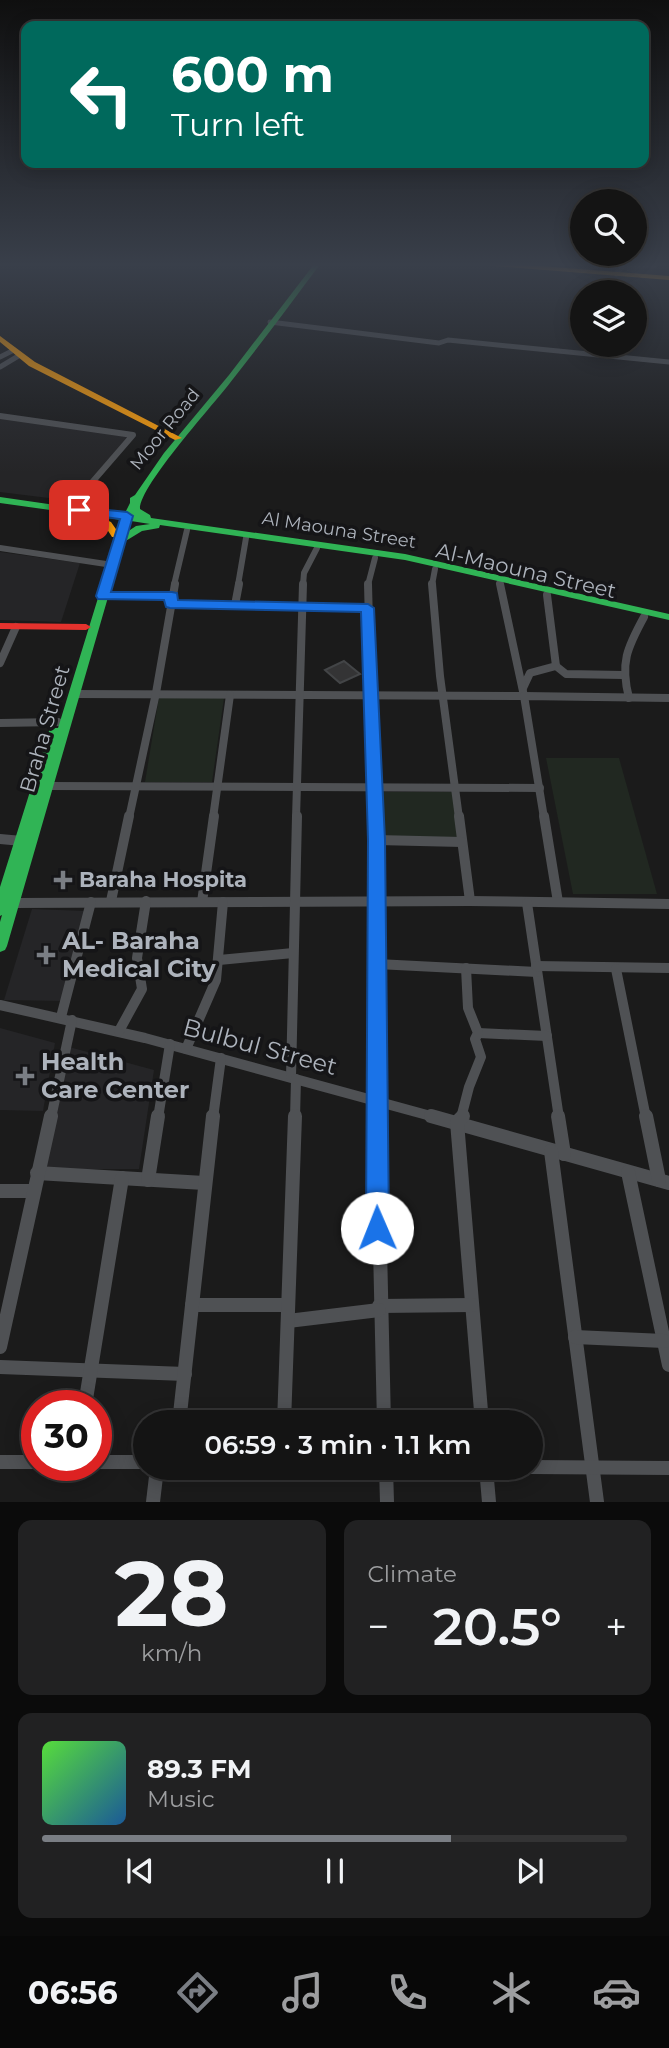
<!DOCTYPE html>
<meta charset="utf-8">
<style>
body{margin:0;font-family:Montserrat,sans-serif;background:#212122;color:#f1f3f6;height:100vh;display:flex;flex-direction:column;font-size:26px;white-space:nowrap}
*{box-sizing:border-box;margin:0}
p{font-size:23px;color:#9d9ea0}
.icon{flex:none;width:38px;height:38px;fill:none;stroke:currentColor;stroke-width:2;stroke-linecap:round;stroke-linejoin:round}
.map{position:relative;height:1502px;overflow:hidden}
.side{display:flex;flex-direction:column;gap:18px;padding:18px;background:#0b0b0b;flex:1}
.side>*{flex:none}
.banner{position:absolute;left:21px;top:21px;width:628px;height:147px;border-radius:14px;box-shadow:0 4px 18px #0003,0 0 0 2px #333334;background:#00695c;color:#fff;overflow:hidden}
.tools{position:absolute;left:570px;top:189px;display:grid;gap:14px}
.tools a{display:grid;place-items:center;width:77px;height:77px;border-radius:50%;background:#141414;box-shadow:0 4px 18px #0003,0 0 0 2px #333334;font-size:35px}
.speed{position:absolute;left:21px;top:1390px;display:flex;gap:14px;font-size:35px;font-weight:700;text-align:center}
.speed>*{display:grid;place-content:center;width:91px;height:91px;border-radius:50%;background:#141414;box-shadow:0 4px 18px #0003,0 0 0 2px #333334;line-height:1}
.speed .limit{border:10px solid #d22;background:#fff;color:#111}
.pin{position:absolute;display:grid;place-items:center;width:60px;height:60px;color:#fff;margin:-30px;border-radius:14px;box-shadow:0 4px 10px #0006}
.me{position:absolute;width:77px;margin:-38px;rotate:359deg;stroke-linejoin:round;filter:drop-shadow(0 0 5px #0008)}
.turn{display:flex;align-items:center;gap:24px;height:147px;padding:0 35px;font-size:32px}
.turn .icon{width:91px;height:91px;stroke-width:2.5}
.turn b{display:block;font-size:49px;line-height:60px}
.big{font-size:52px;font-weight:600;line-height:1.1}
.side .tile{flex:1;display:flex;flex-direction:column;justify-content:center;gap:10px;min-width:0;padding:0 24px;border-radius:14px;background:#212122}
.side .dial{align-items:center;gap:0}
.dial b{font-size:91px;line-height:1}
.song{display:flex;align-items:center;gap:21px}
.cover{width:84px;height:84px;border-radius:10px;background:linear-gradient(135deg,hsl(110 70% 55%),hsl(210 70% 35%))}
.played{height:7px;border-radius:4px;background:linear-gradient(90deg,#7a7e84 70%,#333334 70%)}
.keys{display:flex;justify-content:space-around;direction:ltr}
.heat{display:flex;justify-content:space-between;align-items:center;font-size:38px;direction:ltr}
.side .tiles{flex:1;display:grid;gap:18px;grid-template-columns:1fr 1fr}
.tile:last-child{grid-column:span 2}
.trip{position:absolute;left:133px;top:1410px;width:410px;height:70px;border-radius:35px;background:#141414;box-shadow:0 4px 18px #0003,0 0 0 2px #333334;font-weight:600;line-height:70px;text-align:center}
.menu{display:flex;height:112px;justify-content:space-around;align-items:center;background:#080808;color:#9d9ea0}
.menu .icon{width:49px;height:49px}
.menu .on{color:#7a7e84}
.menu b{font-size:32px;color:#f1f3f6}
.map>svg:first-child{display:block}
</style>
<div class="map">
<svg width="669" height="1502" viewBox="0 0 669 1502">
<rect width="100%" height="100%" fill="#1b1b1b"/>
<g fill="#252527">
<path d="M 0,418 L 128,436 L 73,501 L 0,492 Z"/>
<path d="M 0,552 L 80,563 L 61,622 L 0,620 Z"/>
<path d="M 32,909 L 85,911 L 63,1001 L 4,1000 Z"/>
<path d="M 0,1028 L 55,1043 L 43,1111 L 0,1110 Z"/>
<path d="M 69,1047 L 154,1070 L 139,1169 L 46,1169 Z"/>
</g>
<g fill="#212821">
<path d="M 159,697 L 224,698 L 212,782 L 145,782 Z"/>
<path d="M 546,758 L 619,758 L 657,894 L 573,894 Z"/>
<path d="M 382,792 L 454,792 L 458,839 L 383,838 Z"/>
</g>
<path fill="#343435" stroke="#434547" stroke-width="2" d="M 344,661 L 360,674 L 340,683 L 325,670 Z"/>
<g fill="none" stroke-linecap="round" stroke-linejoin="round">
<g stroke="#4f5154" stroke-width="5">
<path d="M 616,274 L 624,265 L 654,266 L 656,263"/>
<path d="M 270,322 L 439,343 L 448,340 L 669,362"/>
<path d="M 0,357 L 14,350"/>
<path d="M 0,367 L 20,355"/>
</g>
<g stroke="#4f5154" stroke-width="6">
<path d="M 0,416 L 133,435 L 69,509"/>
<path d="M 0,548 L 106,564"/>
<path d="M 174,585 L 187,530"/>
<path d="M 238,585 L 246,538"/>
<path d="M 303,585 L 304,573 L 317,548"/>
<path d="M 368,585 L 375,558"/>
<path d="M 432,585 L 435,569"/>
</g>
<g stroke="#4f5154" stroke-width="8">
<path d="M 368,584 L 374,818"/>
<path d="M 432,584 L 440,676 L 459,818"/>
<path d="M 103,596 L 172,596"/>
<path d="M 170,604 L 367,608"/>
<path d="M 235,605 L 239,584"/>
<path d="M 0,663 L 16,627"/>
<path d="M 556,666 L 566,674 L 623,675"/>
<path d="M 523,688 L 530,673 L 556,666 L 547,595"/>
<path d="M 74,694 L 524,696 L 500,584"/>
<path d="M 629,698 C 620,663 627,648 644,617"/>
<path d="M 0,723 L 58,722"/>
<path d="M 48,786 L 540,788"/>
<path d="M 129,818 L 156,693 L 175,584"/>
<path d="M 213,818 L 230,695"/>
<path d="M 296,818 L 303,584"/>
<path d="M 544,818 L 524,696 L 669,698"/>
</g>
<g stroke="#4f5154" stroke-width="10">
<path d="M 374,816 L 377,1118"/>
<path d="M 459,816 L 470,901"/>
<path d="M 544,816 L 558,902"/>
<path d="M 0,839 L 22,841"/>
<path d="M 377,840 L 462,842"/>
<path d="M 111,901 L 129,816"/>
<path d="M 202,902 L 214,816"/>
<path d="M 12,903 L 470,901 L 669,904"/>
<path d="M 527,903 L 559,1118"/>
<path d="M 219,960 L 293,953"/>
<path d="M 377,964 L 537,972"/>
<path d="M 536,966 L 669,968"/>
<path d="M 616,969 L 646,1118"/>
<path d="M 0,1005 L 145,1038 L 438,1118"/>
<path d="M 61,1017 L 91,902"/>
<path d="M 119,1031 L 142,989 L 137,958 L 146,901"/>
<path d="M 478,1033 L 547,1036"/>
<path d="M 186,1049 L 216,980 L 223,902"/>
<path d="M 291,1077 L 297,816"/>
<path d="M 51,1118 L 72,1020"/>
<path d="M 158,1118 L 170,1044"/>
<path d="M 213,1118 L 221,1058"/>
<path d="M 295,1118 L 296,1079"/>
<path d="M 461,1118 L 469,1087 L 481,1057 L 475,1039 L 478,1033 L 468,1008 L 466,968"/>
</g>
<g stroke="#4f5154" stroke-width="14">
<path d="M 377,1116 L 384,1423"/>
<path d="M 431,1116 L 669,1183"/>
<path d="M 463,1116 L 457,1122 L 482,1423"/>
<path d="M 558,1116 L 564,1154"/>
<path d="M 646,1116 L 659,1180"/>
<path d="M 551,1151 L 597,1502"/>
<path d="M 628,1172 L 669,1365"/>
<path d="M 37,1173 L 204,1183"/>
<path d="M 148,1180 L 158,1116"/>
<path d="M 0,1191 L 33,1191"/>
<path d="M 192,1305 L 288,1305"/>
<path d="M 379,1306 L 472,1305"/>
<path d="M 288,1321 L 379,1310"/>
<path d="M 575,1337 L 664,1341"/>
<path d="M 0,1347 L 51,1116"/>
<path d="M 0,1367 L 185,1374"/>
<path d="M 85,1405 L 122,1178"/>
<path d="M 179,1423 L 213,1116"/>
<path d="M 284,1423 L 295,1116"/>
<path d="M 0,1462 L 37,1462"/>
<path d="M 96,1462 L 145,1462"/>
<path d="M 530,1467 L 669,1468"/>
<path d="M 386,1468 L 387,1502"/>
<path d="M 486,1468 L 489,1502"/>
<path d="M 153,1502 L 157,1468"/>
</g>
<path fill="#30b455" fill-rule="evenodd" d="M 315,263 L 321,263 C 292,302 263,341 233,379 C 216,402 139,486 140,509 L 150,515 L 151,518 L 405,554 L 669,614 L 669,620 L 405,560 L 160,525 L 159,528 L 142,531 L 124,542 L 7,946 L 5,950 L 0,952 L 0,922 L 2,915 L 0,916 L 0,887 L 49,731 L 51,728 L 58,728 L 122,520 L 0,503 L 0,497 L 124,515 L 130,503 L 130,498 L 135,495 L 164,453 L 229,375 ZM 131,521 L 150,524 L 136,526 L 127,532 Z"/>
<g fill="#ff9f0a" fill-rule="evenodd">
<path d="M 479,263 L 503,263 L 669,276 L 669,280 L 482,265 Z"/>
<path d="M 0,336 L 35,362 L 182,438 L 175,440 L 29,366 L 0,342 Z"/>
<path d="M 97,516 L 111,522 L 120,535 L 118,537 L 112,537 L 105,526 L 94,521 L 94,517 Z"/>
</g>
<path fill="#e5322d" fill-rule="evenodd" d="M 0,623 L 86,624 L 91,627 L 86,630 L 0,629 Z"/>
</g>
<linearGradient id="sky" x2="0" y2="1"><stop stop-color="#0f0f0f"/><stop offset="0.56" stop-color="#393f4a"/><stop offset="1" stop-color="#393f4a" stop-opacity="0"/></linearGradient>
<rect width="669" height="473" fill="url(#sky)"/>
<path fill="#1a73e8" stroke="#114b97" stroke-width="2" d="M 79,507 L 127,512 L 133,516 L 111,592 L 172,592 L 177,593 L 178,600 L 368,604 L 374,608 L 385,840 L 389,1228 L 386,1237 L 377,1240 L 369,1237 L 366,1228 L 368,840 L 361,612 L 170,608 L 166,607 L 164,600 L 98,599 L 96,596 L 120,519 L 75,513 L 73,510 Z"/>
<g fill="#7a7e84" stroke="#151517" stroke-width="2.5">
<path d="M59.5 869.5h7v7h7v7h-7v7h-7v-7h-7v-7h7z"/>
<path d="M42.5 944.5h7v7h7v7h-7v7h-7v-7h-7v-7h7z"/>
<path d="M21.5 1065.5h7v7h7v7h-7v7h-7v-7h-7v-7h7z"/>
</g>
<g text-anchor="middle" stroke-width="7" stroke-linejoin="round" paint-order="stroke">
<g font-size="18" fill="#adb3bc" stroke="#151517">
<text transform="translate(165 429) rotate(-51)" y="6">Moor Road</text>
<text transform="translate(339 530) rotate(9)" y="6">Al Maouna Street</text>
</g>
<g font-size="21" fill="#adb3bc" stroke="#151517">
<text transform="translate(526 571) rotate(13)" y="7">Al-Maouna Street</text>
<text transform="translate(45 729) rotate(-74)" y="7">Braha Street</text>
</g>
<g font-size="21" font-weight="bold" fill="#adb3bc" stroke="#151517" text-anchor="start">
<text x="79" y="887">Baraha Hospita</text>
</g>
<g font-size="24" font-weight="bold" fill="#adb3bc" stroke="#151517" text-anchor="start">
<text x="62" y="949">AL- Baraha<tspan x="62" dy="28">Medical City</tspan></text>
<text x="41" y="1070">Health<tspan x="41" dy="28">Care Center</tspan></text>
</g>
<g font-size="24" fill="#adb3bc" stroke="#151517">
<text transform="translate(260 1047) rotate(15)" y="8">Bulbul Street</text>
</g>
</g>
</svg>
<div class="tools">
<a><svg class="icon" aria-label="search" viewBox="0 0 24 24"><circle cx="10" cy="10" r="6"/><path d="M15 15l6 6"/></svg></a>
<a><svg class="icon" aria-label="layers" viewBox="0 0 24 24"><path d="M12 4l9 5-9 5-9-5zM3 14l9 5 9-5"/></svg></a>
</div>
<div class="speed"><div class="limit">30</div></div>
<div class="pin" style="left:79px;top:510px;background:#d93025"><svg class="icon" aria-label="arrive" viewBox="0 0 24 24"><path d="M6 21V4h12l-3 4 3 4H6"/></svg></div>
<svg class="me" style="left:377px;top:1228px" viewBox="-20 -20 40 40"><circle r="19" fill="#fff"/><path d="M0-13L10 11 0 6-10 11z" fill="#1a73e8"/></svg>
<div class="trip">06:59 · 3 min · 1.1 km</div>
<div class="banner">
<div class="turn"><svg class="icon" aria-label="left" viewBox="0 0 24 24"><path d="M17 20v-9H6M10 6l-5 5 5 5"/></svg><div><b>600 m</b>Turn left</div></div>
</div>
</div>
<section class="side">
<div class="tiles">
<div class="tile dial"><b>28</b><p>km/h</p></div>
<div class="tile"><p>Climate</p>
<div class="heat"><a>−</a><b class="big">20.5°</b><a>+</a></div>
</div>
<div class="tile">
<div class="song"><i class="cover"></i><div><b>89.3 FM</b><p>Music</p></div></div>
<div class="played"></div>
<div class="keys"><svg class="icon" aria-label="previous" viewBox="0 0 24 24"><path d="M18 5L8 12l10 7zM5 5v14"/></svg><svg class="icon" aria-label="pause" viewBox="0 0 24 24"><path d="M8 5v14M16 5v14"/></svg><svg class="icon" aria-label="next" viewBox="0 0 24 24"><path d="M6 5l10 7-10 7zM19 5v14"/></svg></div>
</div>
</div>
</section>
<nav class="menu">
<b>06:56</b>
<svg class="icon on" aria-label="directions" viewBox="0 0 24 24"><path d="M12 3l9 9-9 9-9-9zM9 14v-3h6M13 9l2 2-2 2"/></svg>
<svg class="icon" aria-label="music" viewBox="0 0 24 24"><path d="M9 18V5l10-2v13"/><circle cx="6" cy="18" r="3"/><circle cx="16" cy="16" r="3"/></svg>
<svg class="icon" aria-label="phone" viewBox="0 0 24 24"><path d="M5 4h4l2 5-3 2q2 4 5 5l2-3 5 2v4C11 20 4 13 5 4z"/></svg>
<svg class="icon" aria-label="climate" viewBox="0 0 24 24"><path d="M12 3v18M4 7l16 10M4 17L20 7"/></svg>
<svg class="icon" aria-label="car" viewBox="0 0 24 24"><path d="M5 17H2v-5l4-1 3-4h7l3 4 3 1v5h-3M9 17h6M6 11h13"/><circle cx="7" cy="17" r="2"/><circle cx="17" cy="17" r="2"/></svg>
</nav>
